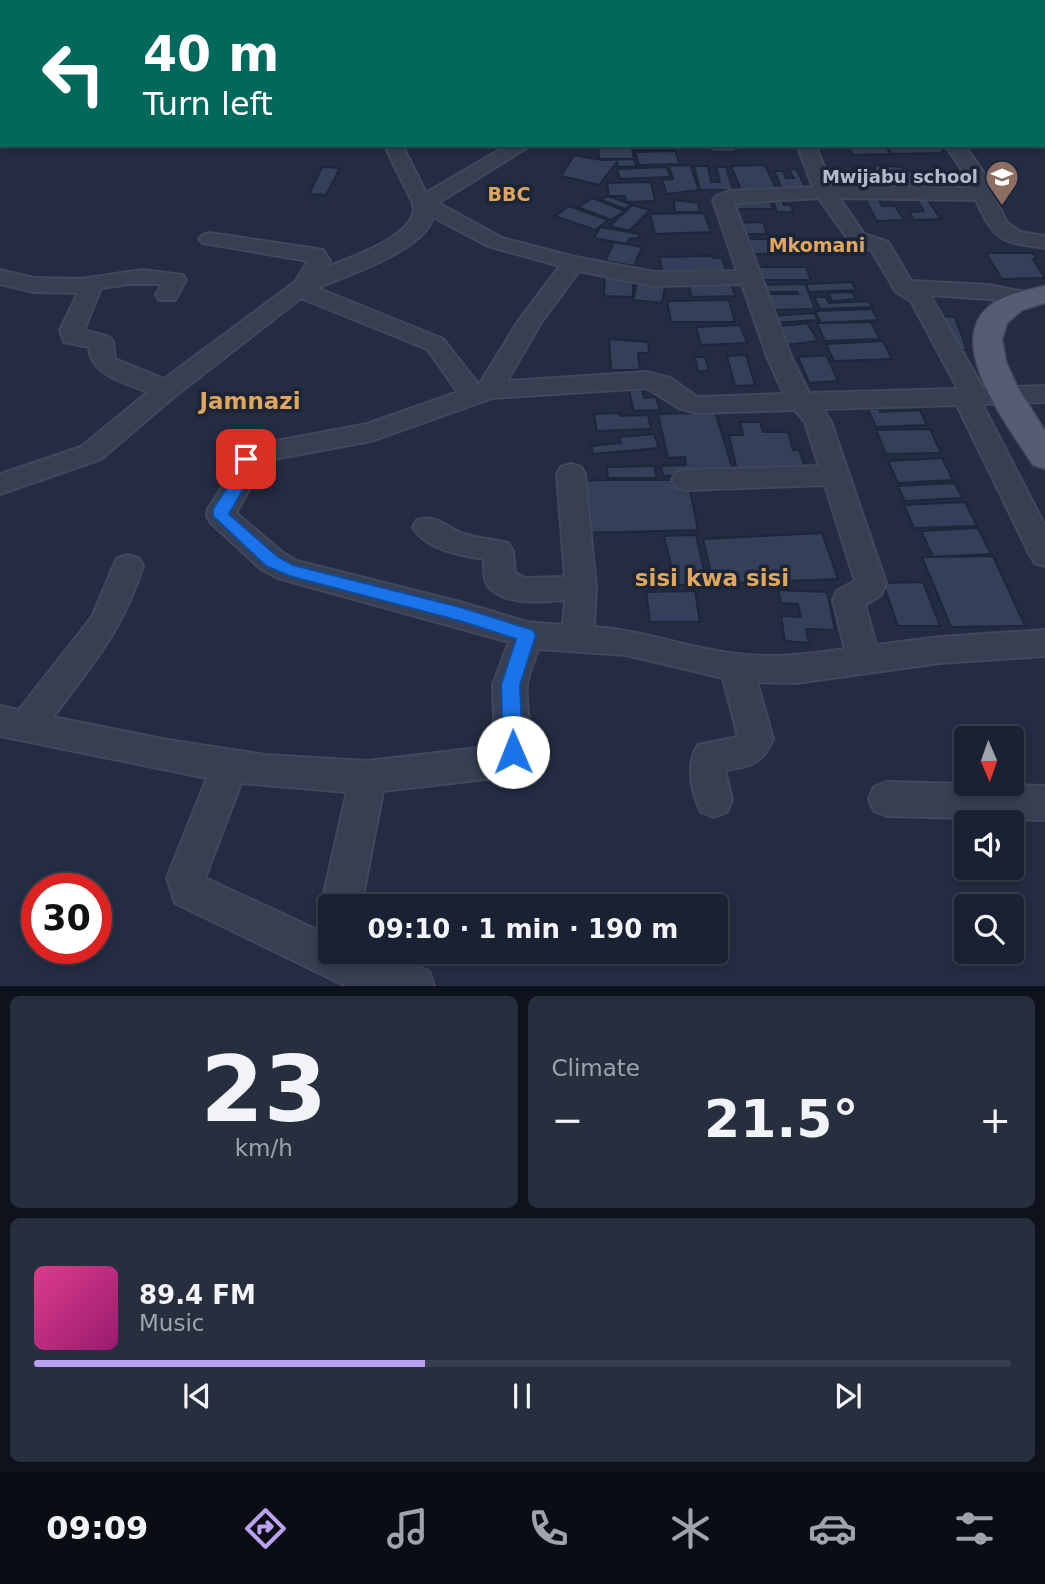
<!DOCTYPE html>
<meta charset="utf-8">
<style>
body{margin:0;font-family:"DejaVu Sans",sans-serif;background:#272e3e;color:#f1f3f6;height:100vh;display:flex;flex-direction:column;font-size:26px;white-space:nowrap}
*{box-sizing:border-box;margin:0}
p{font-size:23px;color:#9fa3ac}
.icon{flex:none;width:38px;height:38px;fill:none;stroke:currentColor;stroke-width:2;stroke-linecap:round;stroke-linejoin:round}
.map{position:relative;height:986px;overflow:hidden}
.details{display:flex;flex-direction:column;gap:10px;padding:10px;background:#0e121c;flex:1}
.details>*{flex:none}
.banner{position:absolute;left:0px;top:0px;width:1046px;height:147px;box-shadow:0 4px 10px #0003,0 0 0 2px #383e4d;background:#00695c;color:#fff;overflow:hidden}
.needle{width:46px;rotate:178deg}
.fabs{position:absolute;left:954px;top:726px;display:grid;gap:14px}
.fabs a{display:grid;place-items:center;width:70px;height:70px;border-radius:7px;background:#1a2132;box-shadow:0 4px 10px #0003,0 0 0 2px #383e4d;font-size:35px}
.speed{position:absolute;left:21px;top:873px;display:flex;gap:14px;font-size:35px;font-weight:700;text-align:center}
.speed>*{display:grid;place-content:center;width:91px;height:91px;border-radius:50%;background:#1a2132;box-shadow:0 4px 10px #0003,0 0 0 2px #383e4d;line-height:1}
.speed .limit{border:10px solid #d22;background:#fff;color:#111}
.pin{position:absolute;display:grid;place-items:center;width:60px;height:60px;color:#fff;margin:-30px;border-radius:14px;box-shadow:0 4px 10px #0006}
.me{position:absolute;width:77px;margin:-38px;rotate:359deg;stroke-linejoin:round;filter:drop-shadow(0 0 5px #0008)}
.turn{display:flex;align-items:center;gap:24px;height:147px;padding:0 28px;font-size:32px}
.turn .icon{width:91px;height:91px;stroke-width:2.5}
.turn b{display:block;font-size:49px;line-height:60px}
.big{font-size:52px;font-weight:700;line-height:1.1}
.details .widget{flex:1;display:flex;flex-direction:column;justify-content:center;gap:10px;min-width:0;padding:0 24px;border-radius:10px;background:#272e3e}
.details .dial{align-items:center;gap:0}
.dial b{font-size:91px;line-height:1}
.song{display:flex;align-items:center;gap:21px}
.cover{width:84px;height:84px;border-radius:10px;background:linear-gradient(135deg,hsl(330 70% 55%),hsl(320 70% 35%))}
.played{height:7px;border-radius:4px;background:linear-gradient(90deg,#bca0f2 40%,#383e4d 40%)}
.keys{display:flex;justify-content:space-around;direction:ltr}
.heat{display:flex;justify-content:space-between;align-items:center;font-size:38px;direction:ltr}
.details .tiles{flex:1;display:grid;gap:10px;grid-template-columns:1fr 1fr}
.widget:last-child{grid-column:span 2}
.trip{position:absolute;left:318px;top:894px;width:410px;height:70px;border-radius:7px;background:#1a2132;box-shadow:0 4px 10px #0003,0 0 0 2px #383e4d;font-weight:700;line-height:70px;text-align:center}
.tabs{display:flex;height:112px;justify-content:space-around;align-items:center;background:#0a0d14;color:#9fa3ac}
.tabs .icon{width:49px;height:49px}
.tabs .selected{color:#bca0f2}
.tabs b{font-size:32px;color:#f1f3f6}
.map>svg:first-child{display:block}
</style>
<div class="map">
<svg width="1045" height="986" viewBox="0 0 1045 986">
<rect width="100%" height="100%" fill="#232c42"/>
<g fill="#343f59" stroke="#1e2639" stroke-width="2">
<path d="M 579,145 L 632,145 L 632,147 L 580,149 Z"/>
<path d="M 633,145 L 675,145 L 676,150 L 634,150 Z"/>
<path d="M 715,145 L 734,145 L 737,152 L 712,152 L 710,147 Z"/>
<path d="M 939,145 L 944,153 L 892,154 L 887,146 Z"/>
<path d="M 886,147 L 891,154 L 853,155 L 849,148 Z"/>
<path d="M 598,148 L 632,148 L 634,159 L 599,159 Z"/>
<path d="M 675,151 L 680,164 L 639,165 L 635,152 Z"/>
<path d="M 574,155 L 602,160 L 634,159 L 636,166 L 618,167 L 617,162 L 599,185 L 561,176 Z"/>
<path d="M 690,165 L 699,190 L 667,194 L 662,180 L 673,179 L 669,166 Z"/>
<path d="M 765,165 L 776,188 L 741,190 L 731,166 Z"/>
<path d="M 875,165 L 902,167 L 903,171 L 919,172 L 922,185 L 929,185 L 930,189 L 855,183 L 853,167 L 875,169 Z"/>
<path d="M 694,166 L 708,166 L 711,182 L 720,182 L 716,167 L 726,167 L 733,190 L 700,190 Z"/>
<path d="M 322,167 L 340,168 L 326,195 L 309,194 Z"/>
<path d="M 667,167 L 670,177 L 620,179 L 617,169 Z"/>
<path d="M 796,169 L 806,188 L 782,189 L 774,171 L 783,171 L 786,178 L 794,178 L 789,170 Z"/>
<path d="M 651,182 L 655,201 L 626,202 L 625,196 L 609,196 L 607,183 Z"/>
<path d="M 876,195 L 882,206 L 895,206 L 904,220 L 877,221 L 863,196 Z"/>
<path d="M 914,195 L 924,195 L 941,219 L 914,220 L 909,212 L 924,211 Z"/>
<path d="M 607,196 L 617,199 L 632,205 L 625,209 L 601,200 Z"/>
<path d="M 768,197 L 773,209 L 729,209 L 725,199 Z"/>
<path d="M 593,198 L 625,211 L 611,220 L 578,207 Z"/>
<path d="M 674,200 L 698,203 L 700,212 L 675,212 Z"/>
<path d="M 773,200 L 782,200 L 784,205 L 791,205 L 793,212 L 777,212 Z"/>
<path d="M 632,205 L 650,210 L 629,231 L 610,226 Z"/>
<path d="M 569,206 L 608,220 L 595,230 L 555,216 Z"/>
<path d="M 704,213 L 711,232 L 655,234 L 650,214 Z"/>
<path d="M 763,222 L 767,234 L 737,234 L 733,223 Z"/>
<path d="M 600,227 L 640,234 L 637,239 L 630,238 L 626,244 L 594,238 Z"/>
<path d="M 743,239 L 792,239 L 797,254 L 748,254 Z"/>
<path d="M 614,242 L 642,247 L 634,266 L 605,261 Z"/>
<path d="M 986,253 L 1033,253 L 1037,259 L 1033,259 L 1045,278 L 1002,279 Z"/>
<path d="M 713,256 L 714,258 L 722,258 L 726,270 L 663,273 L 659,257 Z"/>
<path d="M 751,267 L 806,267 L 811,280 L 755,280 Z"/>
<path d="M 605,274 L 633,275 L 633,297 L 604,296 Z"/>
<path d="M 638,278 L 666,282 L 662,303 L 633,300 Z"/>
<path d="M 730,280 L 735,296 L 692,297 L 687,281 Z"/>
<path d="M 852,282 L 856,290 L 809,292 L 806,284 Z"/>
<path d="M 805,284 L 815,309 L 768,310 L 763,294 L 798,294 L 797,292 L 759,292 L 757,285 Z"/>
<path d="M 852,292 L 856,299 L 832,301 L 828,293 Z"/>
<path d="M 814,297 L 826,297 L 829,303 L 869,301 L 872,307 L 820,309 Z"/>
<path d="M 729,300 L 735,322 L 671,322 L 667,301 Z"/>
<path d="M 872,309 L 878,320 L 821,323 L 815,311 Z"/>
<path d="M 814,313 L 818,320 L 771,323 L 770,316 Z"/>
<path d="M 940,316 L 955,317 L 967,350 L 952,350 Z"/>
<path d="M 871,322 L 880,339 L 825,341 L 817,323 Z"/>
<path d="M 807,323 L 818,341 L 785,345 L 774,327 Z"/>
<path d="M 740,325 L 747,343 L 701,345 L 696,327 Z"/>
<path d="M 609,339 L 648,342 L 649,353 L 638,353 L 640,370 L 611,370 Z"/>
<path d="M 883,341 L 892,359 L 834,361 L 826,344 Z"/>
<path d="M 746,355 L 755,385 L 735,386 L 727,356 Z"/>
<path d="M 826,355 L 838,381 L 809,383 L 798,357 Z"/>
<path d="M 695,357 L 705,357 L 709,371 L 698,371 Z"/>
<path d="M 627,383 L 657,389 L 642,389 L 644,398 L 656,397 L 660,410 L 634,411 Z"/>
<path d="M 692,405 L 713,405 L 734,474 L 663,476 L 661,466 L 686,465 L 685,457 L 668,458 L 658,414 L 694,413 Z"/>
<path d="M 868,409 L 879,409 L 880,412 L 920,410 L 927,425 L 876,427 Z"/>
<path d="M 620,413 L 620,416 L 648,415 L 651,429 L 597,431 L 594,414 Z"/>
<path d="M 740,422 L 760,422 L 763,432 L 788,432 L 793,450 L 799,450 L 807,473 L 738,474 L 729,435 L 743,435 Z"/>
<path d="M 930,429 L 941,453 L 886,454 L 876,430 Z"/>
<path d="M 654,434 L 659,448 L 593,454 L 591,446 L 621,443 L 619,437 Z"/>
<path d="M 942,458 L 953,480 L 898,483 L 888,461 Z"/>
<path d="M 655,466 L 656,478 L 608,478 L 607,467 Z"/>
<path d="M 606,480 L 688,480 L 698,530 L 582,533 L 577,481 Z"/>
<path d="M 955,483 L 962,498 L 905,501 L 898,486 Z"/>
<path d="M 965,502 L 977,526 L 914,528 L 904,505 Z"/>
<path d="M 978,528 L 991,554 L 933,557 L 921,531 Z"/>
<path d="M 822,533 L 838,579 L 714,584 L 703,539 Z"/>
<path d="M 696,535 L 707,584 L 676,585 L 664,536 Z"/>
<path d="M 993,556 L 1025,626 L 951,627 L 922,557 Z"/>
<path d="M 923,582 L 940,626 L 898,626 L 883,583 Z"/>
<path d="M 778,590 L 827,592 L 835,630 L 806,629 L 809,643 L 785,641 L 781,616 L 801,617 L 798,604 L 781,603 Z"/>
<path d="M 695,591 L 700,622 L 650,622 L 646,592 Z"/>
</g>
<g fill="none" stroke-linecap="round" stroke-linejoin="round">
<defs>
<g id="minor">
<rect x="174" y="0" width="14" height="2"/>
<rect x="395" y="0" width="14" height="2"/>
<rect x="512" y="0" width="14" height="2"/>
<path d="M 540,0 L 554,0 L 539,2 Z"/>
<path d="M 388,145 L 402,145 L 426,193 L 508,145 L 531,145 L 438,203 L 502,238 L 575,257 L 654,272 L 737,271 L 713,200 L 716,196 L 729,191 L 813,187 L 797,145 L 815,145 L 832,186 L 970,188 L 962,170 L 945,145 L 964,145 L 982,170 L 1007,223 L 1021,232 L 1045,236 L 1045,248 C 1001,242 995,242 976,200 L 839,198 L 864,234 L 888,242 L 911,281 L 989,285 L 1035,294 L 1038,299 L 1035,304 L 1027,306 L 989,299 L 930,295 L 983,388 L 1045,386 L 1045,402 L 982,404 L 1045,526 L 1045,566 L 1035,563 L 1030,555 L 957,405 L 823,409 L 831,422 L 886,583 L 881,595 L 865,605 L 876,645 L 940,637 L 1045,630 L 1045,656 L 940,663 L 796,683 L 757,682 L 773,739 C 763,763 751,767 725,770 L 732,800 L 727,812 L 714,817 L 701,812 C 691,790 685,766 698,745 L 738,737 L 723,678 L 626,655 L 538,649 C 535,660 528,673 527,685 C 523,720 548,760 504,777 L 383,791 L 361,906 L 331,906 L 331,921 L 327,920 L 321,906 L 347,792 L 241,783 L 205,878 L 326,934 L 331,932 L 331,952 C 370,952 392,956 429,971 L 434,986 L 346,986 L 175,903 L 167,878 L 207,778 L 0,736 L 0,706 L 19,710 L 92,617 L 117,558 L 128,555 L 139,558 L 143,566 C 123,630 92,665 53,717 L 162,739 L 265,755 L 368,761 L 495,746 L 493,685 L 509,642 L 278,578 L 261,569 L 211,523 L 207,516 L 208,509 L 224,484 L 232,459 L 245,447 L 367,424 L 458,392 L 427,349 L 301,298 L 175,396 L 101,459 L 0,494 L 0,474 L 81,447 L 148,392 C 125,382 91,376 89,347 L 64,342 L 60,330 L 78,293 L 34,292 L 0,284 L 0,270 L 34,278 L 81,279 L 142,270 L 183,275 L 186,280 L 175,300 L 159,300 L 156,295 L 162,284 L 130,284 L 101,288 L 84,330 L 109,337 L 113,342 L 115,359 L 164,379 L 295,282 L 308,261 L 203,243 L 199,239 L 203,235 L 210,233 L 323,250 L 330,261 L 325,268 C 348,258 426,234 412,201 C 404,184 394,166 386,148 ZM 819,198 L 850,242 L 872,251 L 896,292 L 911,301 L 958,389 L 809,393 L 792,359 L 734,203 ZM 433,217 L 488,246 L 560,266 L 519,320 L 479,385 L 443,339 L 317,288 C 347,275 425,250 433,217 ZM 579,271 L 654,286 L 742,284 L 768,359 L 784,394 L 697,397 L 670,378 L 647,372 L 507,381 L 542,321 ZM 647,388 L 679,408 L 696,413 L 795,410 L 805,422 L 819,466 L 686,470 L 676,473 L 672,480 L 676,487 L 686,490 L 825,485 L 855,581 L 837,591 L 833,600 L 845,649 C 809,654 773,659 737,654 C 689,649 643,630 594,627 L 596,588 L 585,474 L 581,467 L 571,464 L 561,467 L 557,474 L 565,577 L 525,578 L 515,573 L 513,551 L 508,543 C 494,539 478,539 464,534 C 446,527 436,514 417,520 L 413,527 C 425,549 460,555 484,559 C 484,568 483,580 489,587 C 508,607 541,601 565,600 L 563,625 L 527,622 L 460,602 L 297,561 L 283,553 L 236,513 L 251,486 L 258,464 L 263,461 L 371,441 L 492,398 Z"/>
<path d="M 887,782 L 1045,786 L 1045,820 L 887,816 L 874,811 L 869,799 L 874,787 Z"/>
</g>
<g id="major">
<path d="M 764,0 L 791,0 L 763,2 Z"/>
<path d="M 799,0 L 828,0 L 829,2 L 800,2 Z"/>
<path d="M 845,0 L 872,0 L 873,2 L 846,2 Z"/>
<path d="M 883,0 L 959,0 L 882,2 Z"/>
<path d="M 1013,0 L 1045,0 L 1045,5 L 1045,2 L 1012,2 Z"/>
<rect x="0" y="76" width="2" height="12"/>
<path d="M 1045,286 L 1045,303 L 1022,310 L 1007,323 L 1002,339 L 1006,362 L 1017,386 L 1045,431 L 1045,469 L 1033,465 C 1008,425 932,330 1003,298 C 1016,292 1032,289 1045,286 Z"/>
</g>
</defs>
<use href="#minor" stroke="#41485b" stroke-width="4"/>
<use href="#major" stroke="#41485b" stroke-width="3"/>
<use href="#minor" fill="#373f52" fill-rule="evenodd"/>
<use href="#major" fill="#555d72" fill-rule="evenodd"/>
</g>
<path fill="#1a73e8" stroke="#114b97" stroke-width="2" d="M 246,454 L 254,459 L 245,486 L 229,514 L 278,557 L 293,565 L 460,607 L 533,630 L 536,635 L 520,685 L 523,752 L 520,759 L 513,761 L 506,759 L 503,752 L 501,685 L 516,639 L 460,621 L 289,576 L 266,566 L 213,516 L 213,509 L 229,485 L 239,459 Z"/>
<defs>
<symbol id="school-pin" viewBox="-11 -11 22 30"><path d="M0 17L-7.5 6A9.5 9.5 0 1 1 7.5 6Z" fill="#8d6e63" stroke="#1c2437"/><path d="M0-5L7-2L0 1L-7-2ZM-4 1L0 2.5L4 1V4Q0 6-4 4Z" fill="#fff"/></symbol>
</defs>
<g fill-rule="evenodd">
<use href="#school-pin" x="983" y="158" width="38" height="52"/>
</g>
<g text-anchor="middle" stroke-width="7" stroke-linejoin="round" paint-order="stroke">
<g font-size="18" font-weight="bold" fill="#b4bacc" stroke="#1c2437" text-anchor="end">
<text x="978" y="183">Mwijabu school</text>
</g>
<g font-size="19" font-weight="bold" fill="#e0a65b" stroke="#1c2437">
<text x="509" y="201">BBC</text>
<text x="817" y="252">Mkomani</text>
</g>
<g font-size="23" font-weight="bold" fill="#e0a65b" stroke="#1c2437">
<text x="250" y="409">Jamnazi</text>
<text x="712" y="586">sisi kwa sisi</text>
</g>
</g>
</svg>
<div class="fabs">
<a><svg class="needle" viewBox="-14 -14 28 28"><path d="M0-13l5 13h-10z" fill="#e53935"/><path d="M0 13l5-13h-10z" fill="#9fa3ac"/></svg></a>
<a><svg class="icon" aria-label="sound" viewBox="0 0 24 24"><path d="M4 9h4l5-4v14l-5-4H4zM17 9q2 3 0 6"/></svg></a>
<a><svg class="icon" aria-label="search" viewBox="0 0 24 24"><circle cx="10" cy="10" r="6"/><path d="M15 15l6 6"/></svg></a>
</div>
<div class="speed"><div class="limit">30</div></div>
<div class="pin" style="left:246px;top:459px;background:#d93025"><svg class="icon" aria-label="arrive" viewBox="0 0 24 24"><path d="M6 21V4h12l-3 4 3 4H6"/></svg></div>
<svg class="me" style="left:513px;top:752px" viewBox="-20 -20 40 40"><circle r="19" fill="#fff"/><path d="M0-13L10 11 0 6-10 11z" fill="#1a73e8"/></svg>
<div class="trip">09:10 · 1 min · 190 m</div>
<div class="banner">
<div class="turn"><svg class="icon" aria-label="left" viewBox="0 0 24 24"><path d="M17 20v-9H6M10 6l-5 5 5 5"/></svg><div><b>40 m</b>Turn left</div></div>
</div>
</div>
<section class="details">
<div class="tiles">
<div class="widget dial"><b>23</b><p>km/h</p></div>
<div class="widget"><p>Climate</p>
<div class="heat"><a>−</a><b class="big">21.5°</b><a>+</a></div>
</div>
<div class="widget">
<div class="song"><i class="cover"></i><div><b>89.4 FM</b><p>Music</p></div></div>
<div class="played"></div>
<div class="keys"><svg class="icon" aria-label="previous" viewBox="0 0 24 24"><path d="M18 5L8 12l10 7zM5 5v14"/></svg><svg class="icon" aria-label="pause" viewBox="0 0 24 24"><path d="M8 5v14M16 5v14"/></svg><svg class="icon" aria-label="next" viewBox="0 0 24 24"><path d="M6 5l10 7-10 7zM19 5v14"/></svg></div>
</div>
</div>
</section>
<nav class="tabs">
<b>09:09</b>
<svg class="icon selected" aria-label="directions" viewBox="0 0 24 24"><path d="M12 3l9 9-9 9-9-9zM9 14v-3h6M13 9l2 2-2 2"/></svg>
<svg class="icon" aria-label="music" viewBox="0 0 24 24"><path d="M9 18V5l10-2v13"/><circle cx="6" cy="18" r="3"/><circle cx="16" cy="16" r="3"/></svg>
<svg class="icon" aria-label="phone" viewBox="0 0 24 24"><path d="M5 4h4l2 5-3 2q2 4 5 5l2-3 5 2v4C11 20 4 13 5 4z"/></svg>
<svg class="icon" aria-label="climate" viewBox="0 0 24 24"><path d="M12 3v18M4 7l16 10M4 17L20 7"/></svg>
<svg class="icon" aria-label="car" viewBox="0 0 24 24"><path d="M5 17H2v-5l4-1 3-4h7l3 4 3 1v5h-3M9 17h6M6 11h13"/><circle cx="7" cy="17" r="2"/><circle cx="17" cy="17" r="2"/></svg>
<svg class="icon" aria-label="filters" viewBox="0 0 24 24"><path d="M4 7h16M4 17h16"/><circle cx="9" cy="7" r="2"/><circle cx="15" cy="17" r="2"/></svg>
</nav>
